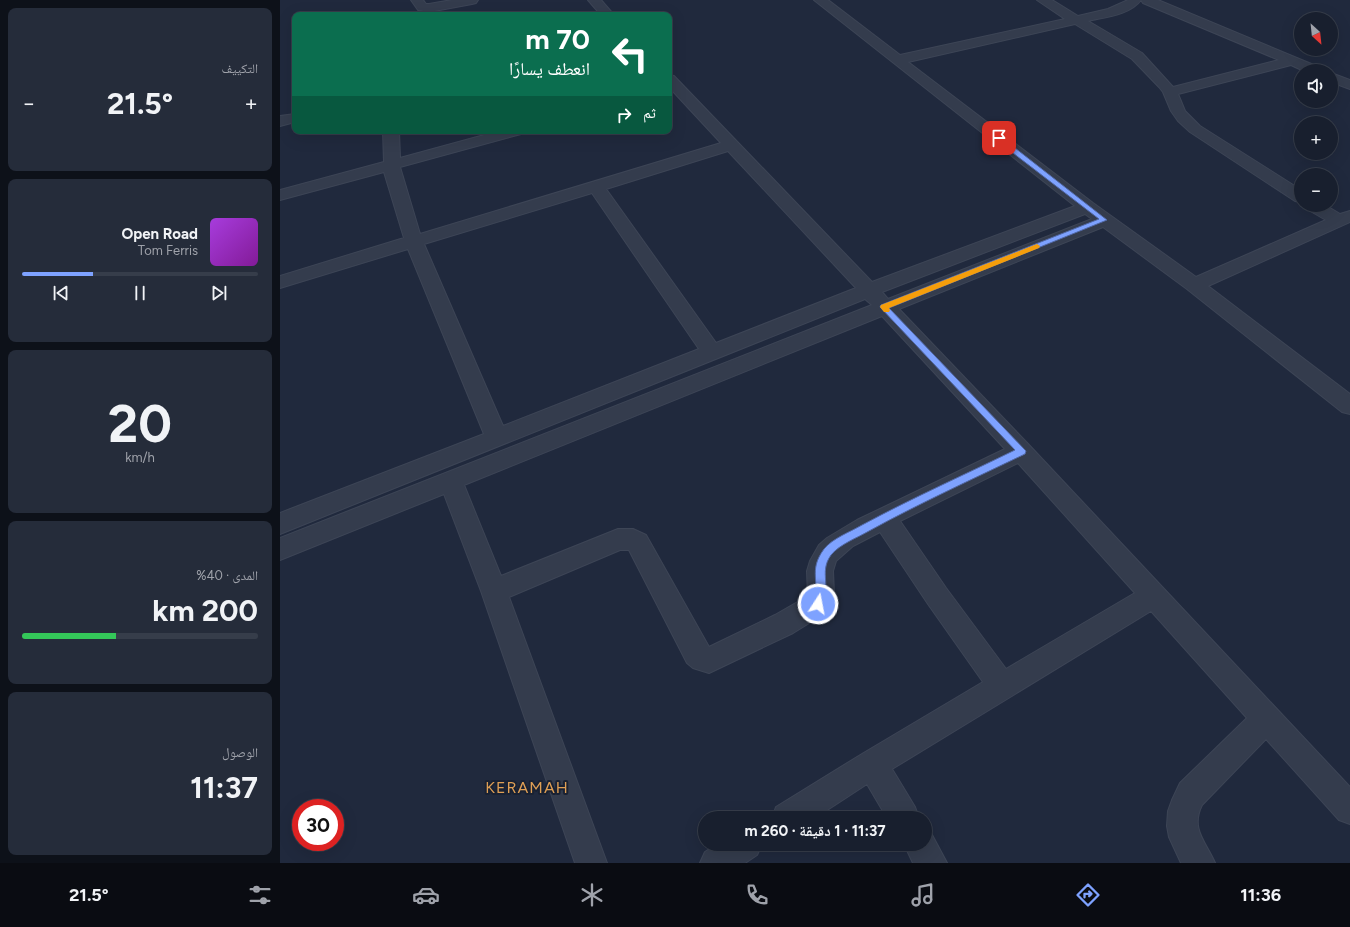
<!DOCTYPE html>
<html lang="ar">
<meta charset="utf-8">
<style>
body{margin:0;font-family:Figtree,"Noto Naskh Arabic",sans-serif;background:#252c3a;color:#f1f3f6;direction:rtl;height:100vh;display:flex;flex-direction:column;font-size:15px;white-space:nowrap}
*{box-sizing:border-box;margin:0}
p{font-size:13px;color:#9fa2aa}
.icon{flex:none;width:22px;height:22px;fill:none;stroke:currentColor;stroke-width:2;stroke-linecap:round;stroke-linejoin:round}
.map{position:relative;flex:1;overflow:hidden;direction:ltr}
.panel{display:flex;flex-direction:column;gap:8px;padding:8px;background:#0d1119;width:280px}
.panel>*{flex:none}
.guide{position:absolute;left:12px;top:12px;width:380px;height:122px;border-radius:8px;box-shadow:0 4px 16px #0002,0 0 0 1px #363d4a;direction:rtl;background:#0b6e4f;color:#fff;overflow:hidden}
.needle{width:26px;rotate:153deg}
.tools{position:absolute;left:1014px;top:12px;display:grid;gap:8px}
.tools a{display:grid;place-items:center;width:44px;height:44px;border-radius:50%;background:#181f2e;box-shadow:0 4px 16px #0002,0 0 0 1px #363d4a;font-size:20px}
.speed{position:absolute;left:12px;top:799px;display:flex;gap:8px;font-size:20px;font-weight:700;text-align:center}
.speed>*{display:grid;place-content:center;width:52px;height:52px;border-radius:50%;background:#181f2e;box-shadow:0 4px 16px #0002,0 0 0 1px #363d4a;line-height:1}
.speed .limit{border:6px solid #d22;background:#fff;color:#111}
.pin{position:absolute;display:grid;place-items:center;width:34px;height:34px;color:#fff;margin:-17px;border-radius:8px;box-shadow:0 2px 6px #0006}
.me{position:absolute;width:44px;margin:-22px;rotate:11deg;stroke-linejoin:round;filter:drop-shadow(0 0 3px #0008)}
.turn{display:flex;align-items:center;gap:14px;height:84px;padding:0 16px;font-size:18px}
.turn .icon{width:52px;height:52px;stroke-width:2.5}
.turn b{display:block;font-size:28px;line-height:34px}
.then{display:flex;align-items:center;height:38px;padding:0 16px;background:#0003;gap:8px;font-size:15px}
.big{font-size:30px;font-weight:700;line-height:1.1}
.panel .tile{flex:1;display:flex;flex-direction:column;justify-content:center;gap:6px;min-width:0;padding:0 14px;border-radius:8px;background:#252c3a}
.panel .dial{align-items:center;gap:0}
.dial b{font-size:52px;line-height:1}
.song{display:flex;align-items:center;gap:12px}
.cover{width:48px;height:48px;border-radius:6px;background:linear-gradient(135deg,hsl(280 70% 55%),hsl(290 70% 35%))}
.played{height:4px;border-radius:2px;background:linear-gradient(90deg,#7ea2ff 30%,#363d4a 30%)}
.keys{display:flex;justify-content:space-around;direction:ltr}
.heat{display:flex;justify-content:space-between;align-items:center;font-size:22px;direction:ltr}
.charge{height:6px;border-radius:3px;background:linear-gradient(90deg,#34c759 40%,#363d4a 0)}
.trip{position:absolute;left:418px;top:811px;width:234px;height:40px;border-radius:20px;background:#181f2e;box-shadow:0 4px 16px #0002,0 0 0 1px #363d4a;font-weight:700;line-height:40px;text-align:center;direction:rtl}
.dock{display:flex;height:64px;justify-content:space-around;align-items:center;background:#0a0c12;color:#9fa2aa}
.dock .icon{width:28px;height:28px}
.dock .active{color:#7ea2ff}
.dock b{font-size:18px;color:#f1f3f6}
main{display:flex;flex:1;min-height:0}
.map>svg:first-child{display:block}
</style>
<main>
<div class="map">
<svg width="1070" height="863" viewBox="0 0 1070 863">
<rect width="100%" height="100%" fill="#20293d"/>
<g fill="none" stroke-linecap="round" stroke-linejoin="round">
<defs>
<g id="minor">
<path d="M 131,0 L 143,0 L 146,4 L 149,4 L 172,0 L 198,0 L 196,3 L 192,4 L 149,12 L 138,10 Z"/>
<path d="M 308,0 L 321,0 L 334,15 L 321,15 Z"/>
<path d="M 534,0 L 548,0 L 620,55 L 785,19 L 757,0 L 772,0 L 798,16 L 828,9 L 848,0 L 878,0 L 1041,68 L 1043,71 L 1024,71 L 1011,65 L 898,94 L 905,111 L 920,126 L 1021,190 L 1021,202 L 1015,201 L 910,132 L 898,121 L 891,111 L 883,92 L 879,87 L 852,59 L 795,24 L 628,62 L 813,203 L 916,277 L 1046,220 L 1027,209 L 1025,205 L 1045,205 L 1060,214 L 1070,211 L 1070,222 L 928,286 L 1070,394 L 1070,414 L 1062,412 L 907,289 L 823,227 L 619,309 L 749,445 L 1070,787 L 1070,824 L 1059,820 L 986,739 L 922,805 C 910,829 926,842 935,863 L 901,863 L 889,837 L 887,826 L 888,811 L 892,800 L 900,783 L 967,718 L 871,611 L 612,769 L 635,807 L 639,818 L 607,818 L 587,784 L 535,818 L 492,818 L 496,807 L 582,754 L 703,682 L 648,604 L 600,532 L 573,546 L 556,561 L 553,571 L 554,595 L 547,612 L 513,633 L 429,673 L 413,668 L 407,663 L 349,550 L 340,550 L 229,597 L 327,863 L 295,863 L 201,591 L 164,494 L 0,560 L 0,538 L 592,305 L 585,299 L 0,534 L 0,513 L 204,434 L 128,249 L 0,288 L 0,276 L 124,238 L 104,172 L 0,200 L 0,190 L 104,162 L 103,131 L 119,131 L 120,158 L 219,131 L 244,131 L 241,134 L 120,167 L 140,234 L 441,143 L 389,87 L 389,75 L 394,76 L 592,282 L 795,206 ZM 861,0 L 863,3 L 999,60 L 893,87 L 862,53 L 808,21 C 825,17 850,15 861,0 ZM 448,151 L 576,288 L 436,343 L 326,189 ZM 312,193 L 419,349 L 223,426 L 144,244 ZM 805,214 L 812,219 L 608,299 L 602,292 ZM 602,316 L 725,449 L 577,520 L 547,538 L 539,545 L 530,561 L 527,571 L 528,596 L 495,615 L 429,647 L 366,535 L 353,529 L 338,529 L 221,576 L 184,485 ZM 738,463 L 855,593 L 726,669 L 666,588 L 620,521 Z"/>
<path d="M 1051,73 L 1070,80 L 1070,89 L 1051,82 Z"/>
<path d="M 15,114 L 15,122 L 0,126 L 0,116 Z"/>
<path d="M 645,830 L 651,833 L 667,863 L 633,863 L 624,844 L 645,844 Z"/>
<path d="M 437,844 L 482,844 L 477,855 L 465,863 L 420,863 L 425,852 Z"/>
</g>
</defs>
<use href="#minor" stroke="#3d4556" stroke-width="2"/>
<use href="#minor" fill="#343c4d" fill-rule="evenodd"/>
</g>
<path fill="#7ea2ff" stroke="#5269a6" d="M 716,137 L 721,137 L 827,220 L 609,308 L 746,451 L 745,454 C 693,479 640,503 589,531 C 577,538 560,544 551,555 C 538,573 553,588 541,607 L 538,608 L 534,607 L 532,604 C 542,582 527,572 544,549 C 553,538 570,532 582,525 C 632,498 684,475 735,450 L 600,307 L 601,305 L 819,219 L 716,140 Z"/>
<path fill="#f59e0b" d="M 757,244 L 760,246 L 759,248 L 609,308 L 610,310 L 609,312 L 604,312 L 600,307 L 601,305 Z"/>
<g text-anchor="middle" stroke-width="4" stroke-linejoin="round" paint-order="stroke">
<g font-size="16" letter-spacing="1" fill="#df9f55" stroke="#192132">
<text x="247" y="793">KERAMAH</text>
</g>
</g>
</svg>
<div class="tools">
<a><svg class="needle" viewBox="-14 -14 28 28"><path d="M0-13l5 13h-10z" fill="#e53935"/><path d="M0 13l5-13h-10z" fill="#9fa2aa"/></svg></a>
<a><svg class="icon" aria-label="sound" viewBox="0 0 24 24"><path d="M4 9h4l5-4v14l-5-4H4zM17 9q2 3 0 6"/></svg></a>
<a>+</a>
<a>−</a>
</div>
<div class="speed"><div class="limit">30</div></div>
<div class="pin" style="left:719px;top:138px;background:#d93025"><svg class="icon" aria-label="arrive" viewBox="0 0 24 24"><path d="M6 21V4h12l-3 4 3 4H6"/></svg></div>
<svg class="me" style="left:538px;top:604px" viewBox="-20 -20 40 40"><circle r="17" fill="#7ea2ff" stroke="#fff" stroke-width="3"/><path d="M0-11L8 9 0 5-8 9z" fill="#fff"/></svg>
<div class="trip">11:37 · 1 دقيقة · 260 m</div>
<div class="guide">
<div class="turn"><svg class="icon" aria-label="left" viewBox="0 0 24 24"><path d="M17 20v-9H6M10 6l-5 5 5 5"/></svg><div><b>70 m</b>انعطف يسارًا</div></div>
<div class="then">ثم<svg class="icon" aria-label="right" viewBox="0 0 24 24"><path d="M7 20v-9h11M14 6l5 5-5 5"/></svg></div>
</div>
</div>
<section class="panel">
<div class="tile"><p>التكييف</p>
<div class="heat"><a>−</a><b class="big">21.5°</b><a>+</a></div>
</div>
<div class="tile">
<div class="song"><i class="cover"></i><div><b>Open Road</b><p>Tom Ferris</p></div></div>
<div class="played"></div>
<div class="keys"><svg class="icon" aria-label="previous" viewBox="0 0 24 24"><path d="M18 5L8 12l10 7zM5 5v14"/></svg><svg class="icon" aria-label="pause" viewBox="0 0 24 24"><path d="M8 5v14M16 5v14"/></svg><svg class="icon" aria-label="next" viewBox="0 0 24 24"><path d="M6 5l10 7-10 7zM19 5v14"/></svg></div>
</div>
<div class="tile dial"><b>20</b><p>km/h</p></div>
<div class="tile"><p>المدى · 40%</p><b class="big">200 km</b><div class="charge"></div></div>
<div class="tile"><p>الوصول</p><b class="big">11:37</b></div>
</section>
</main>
<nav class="dock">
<b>11:36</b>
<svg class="icon active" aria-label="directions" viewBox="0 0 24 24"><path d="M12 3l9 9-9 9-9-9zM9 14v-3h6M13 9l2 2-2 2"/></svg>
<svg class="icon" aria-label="music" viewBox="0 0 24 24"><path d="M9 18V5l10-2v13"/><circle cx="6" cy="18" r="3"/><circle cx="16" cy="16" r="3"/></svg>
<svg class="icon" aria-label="phone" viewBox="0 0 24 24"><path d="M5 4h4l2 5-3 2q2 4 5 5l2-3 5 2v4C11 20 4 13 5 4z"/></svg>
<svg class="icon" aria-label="climate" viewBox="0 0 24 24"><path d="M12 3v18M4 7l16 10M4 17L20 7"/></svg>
<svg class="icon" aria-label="car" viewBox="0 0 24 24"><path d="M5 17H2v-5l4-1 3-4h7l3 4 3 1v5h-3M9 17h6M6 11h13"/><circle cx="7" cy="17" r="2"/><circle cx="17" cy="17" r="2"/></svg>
<svg class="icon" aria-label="filters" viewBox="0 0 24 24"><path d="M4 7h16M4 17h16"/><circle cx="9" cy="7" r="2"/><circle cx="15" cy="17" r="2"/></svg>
<b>21.5°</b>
</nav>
